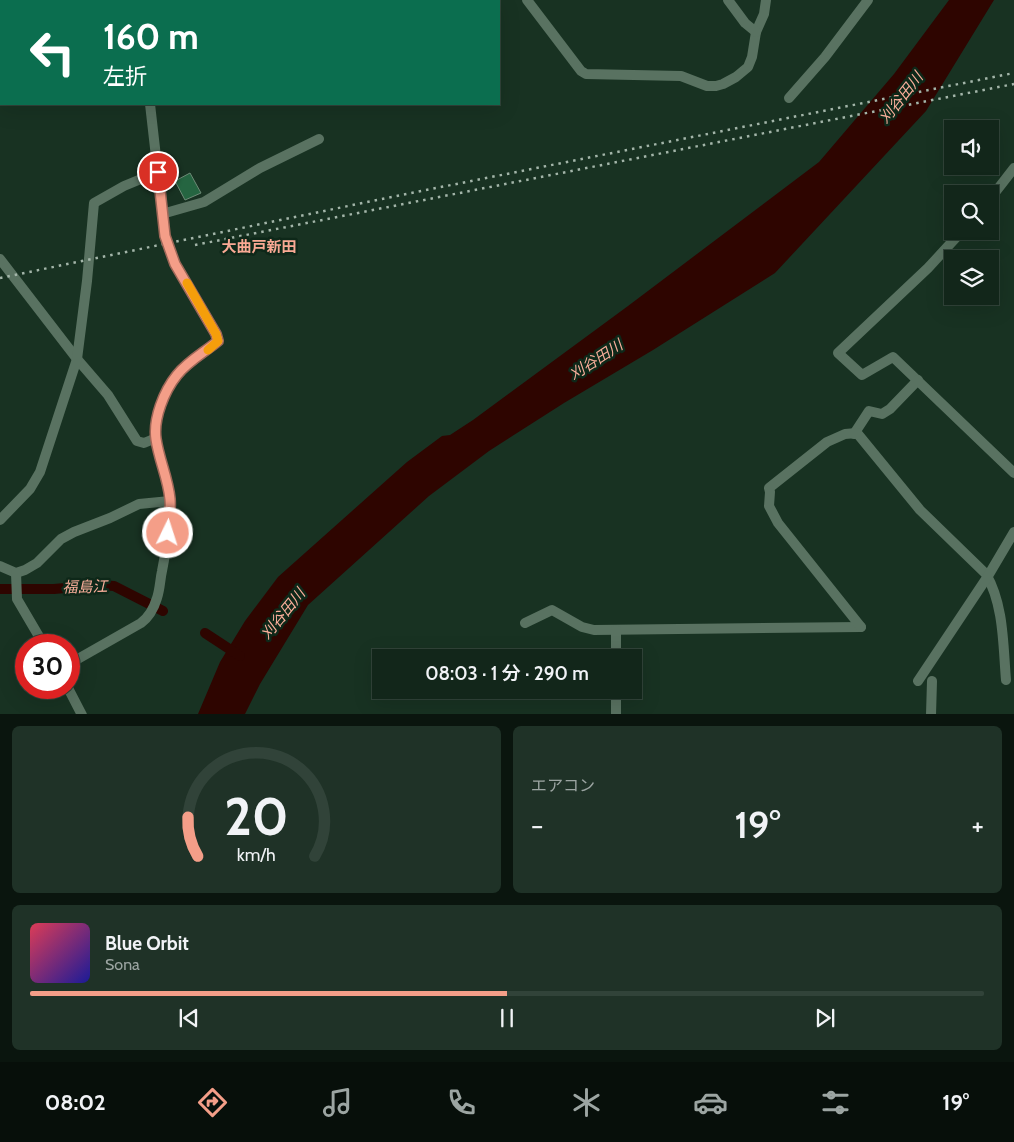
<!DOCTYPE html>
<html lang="ja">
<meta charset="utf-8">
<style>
body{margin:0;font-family:Cabin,"Noto Sans JP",sans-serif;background:#1f3227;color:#f1f3f6;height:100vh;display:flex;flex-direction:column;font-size:19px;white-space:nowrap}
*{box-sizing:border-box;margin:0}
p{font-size:16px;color:#9ca5a2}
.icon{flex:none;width:28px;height:28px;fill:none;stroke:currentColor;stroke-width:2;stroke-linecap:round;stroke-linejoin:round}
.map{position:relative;height:714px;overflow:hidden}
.panel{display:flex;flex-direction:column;gap:12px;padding:12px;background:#0a150e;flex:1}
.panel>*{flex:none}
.banner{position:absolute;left:0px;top:0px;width:500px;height:105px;box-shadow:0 5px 20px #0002,0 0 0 1px #314339;background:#0b6e4f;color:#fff;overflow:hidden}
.tools{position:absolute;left:944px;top:120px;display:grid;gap:10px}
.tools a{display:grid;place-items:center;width:55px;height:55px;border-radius:0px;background:#12261a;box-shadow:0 5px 20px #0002,0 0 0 1px #314339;font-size:25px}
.speed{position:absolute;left:15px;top:634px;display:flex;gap:10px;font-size:25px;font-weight:700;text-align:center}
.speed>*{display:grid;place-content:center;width:65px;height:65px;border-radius:50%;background:#12261a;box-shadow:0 5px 20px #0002,0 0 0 1px #314339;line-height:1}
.speed .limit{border:8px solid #d22;background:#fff;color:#111}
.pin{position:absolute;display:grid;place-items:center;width:42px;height:42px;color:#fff;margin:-21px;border:2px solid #fff;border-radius:50%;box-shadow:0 1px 5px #0007}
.me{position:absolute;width:55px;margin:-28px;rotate:4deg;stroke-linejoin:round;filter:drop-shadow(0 0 4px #0008)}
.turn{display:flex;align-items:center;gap:18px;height:105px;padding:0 20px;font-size:22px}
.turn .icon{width:65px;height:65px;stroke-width:2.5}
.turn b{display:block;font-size:35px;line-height:42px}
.big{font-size:38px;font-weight:600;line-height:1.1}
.panel .tile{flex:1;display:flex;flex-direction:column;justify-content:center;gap:8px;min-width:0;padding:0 18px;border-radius:8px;background:#1f3227}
.panel .dial{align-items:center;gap:0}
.dial svg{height:130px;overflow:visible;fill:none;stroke:#314339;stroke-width:7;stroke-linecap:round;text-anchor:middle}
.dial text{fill:#f1f3f6;stroke:none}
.song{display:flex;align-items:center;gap:15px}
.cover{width:60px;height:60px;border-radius:8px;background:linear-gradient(135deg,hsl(350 70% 55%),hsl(240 70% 35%))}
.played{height:5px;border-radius:2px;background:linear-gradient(90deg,#f49e88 50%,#314339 50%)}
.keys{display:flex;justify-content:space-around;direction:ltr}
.heat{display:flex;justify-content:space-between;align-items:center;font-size:28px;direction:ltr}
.panel .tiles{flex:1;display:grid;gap:12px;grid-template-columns:1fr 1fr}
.tile:last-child{grid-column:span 2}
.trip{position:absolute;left:372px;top:649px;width:270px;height:50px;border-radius:0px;background:#12261a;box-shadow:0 5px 20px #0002,0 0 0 1px #314339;font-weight:600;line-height:50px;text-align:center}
.tabs{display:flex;height:80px;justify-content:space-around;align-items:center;background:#070f0a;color:#9ca5a2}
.tabs .icon{width:35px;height:35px}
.tabs .active{color:#f49e88}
.tabs b{font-size:22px;color:#f1f3f6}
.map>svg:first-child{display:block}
</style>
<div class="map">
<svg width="1014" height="715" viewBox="0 0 1014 715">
<rect width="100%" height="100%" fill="#183222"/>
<path fill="#2e0500" d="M 949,0 L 994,0 L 926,111 L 775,273 L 653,350 L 564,403 L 489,451 L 429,496 L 308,605 L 260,684 L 245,714 L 198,714 L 220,662 L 245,621 L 278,577 L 407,462 L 442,436 L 450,435 L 473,420 L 628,306 L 819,162 L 894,74 Z"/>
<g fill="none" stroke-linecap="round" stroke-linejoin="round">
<g stroke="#2e0500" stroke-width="10">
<path d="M 0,589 L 54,589 L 99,585 L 114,586 L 163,611"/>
<path d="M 205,633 L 240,656"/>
</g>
<g stroke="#2e0500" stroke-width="16">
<path d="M 117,1 L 119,0"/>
<path d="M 0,90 L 1,89"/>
</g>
</g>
<path fill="#256541" stroke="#6d8a76" d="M 190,173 L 201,193 L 185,200 L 175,181 Z"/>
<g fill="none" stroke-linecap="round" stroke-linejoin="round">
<g stroke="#597261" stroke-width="10">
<path d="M 527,0 L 581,71 L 586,74 L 681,76 L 707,86 L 716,86 L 723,84 L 736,77 L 748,67 L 752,57 L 756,32 L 764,14 L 766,0"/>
<path d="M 728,0 L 745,23 L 756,32"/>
<path d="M 789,98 L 825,57 L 868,0"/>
<path d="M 990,199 L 1014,168"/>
<path d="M 162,214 L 204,202 L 260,168 L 319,139"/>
<path d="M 962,231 L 928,268 L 838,353 L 862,375 L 893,357 L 1014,473"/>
<path d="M 0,259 L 77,359 L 108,395 L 137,441 L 144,443 L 156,438"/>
<path d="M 854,434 L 869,411 L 882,414 L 890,409 L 918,380"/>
<path d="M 0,520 L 30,489 L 40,472 L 77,359 L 87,281 L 94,203 L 124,186 L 158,172"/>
<path d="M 0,566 L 16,573 L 25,570 L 37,563 L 61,539 L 74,532 L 110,518 L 139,504 L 170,501"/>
<path d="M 16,573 L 17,599 L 44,645"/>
<path d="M 525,623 L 552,610 L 582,627 L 594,630 L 861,627"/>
<path d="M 861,627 L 778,523 L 769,506 L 770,492 L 769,488 L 827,442 L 845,434 L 857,433 L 920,510 L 986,574 C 1004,605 1003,645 1006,680"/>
<path d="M 616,630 L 616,658"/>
<path d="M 69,664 L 141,623 C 149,617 154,608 157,598 C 160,589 160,580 162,571 C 166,549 172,522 170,499 C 168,479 159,460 156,439 C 154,424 160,405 167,391 C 178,368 199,357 218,341 L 216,334 L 175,264 L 165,236 L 150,104"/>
<path d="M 918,681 L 988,576 L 1014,532"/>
<path d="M 68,688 L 82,715"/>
<path d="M 616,690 L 616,715"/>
<path d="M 931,715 L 932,681"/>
</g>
<g stroke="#719a7f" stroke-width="12">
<path d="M 130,1 L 132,0"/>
<path d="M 0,100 L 1,99"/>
</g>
<g stroke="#a3b5a9" stroke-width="2.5" stroke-dasharray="2.5 5" stroke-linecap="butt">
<path d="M 195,245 L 1014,84"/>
<path d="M 0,278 L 411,193 L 1014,73"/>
</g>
</g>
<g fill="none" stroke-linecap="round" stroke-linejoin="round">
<defs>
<path id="route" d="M 158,172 L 165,236 L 175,264 L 216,334 L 218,341 C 205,352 188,361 177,375 C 164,391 153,419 156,439 C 159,460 168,478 170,499 C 171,510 169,522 168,533"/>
</defs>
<use href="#route" stroke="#9f6758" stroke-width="12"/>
<use href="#route" stroke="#f49e88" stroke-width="9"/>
<path stroke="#f59e0b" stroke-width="9" d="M 187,283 L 216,334 L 218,341 L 208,350"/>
</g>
<g text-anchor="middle" stroke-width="5" stroke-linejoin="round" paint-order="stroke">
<g font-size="15" font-style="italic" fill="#fbaf9b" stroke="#0e2819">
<text transform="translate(901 98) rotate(-52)" y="5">刈谷田川</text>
<text transform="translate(596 360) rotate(-33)" y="5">刈谷田川</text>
<text transform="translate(85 587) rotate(-1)" y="5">福島江</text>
<text transform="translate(283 614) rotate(-51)" y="5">刈谷田川</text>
</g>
<g font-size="15" font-weight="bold" fill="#f9a994" stroke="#0e2819">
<text x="259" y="252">大曲戸新田</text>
</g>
</g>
</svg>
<div class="tools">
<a><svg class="icon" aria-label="sound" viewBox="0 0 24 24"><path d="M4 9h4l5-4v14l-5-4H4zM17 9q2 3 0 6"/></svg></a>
<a><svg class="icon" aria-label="search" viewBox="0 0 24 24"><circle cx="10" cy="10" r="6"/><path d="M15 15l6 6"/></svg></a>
<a><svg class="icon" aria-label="layers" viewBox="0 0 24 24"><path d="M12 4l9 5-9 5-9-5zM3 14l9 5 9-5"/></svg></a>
</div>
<div class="speed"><div class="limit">30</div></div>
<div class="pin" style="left:158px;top:172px;background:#d93025"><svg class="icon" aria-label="arrive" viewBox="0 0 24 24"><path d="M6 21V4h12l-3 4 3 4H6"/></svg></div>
<svg class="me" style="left:168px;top:533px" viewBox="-20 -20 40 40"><circle r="17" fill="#f49e88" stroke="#fff" stroke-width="3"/><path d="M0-11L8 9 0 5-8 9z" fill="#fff"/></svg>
<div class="trip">08:03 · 1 分 · 290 m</div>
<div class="banner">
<div class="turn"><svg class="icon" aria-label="left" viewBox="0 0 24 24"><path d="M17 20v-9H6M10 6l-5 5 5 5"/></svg><div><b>160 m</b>左折</div></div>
</div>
</div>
<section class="panel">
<div class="tiles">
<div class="tile dial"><svg viewBox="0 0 100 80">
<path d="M14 69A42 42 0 1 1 86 69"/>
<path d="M14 69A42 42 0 0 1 8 45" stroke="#f49e88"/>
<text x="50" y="56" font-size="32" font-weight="700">20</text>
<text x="50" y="72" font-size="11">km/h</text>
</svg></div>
<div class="tile"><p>エアコン</p>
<div class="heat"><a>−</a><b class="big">19°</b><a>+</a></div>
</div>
<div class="tile">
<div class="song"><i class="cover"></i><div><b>Blue Orbit</b><p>Sona</p></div></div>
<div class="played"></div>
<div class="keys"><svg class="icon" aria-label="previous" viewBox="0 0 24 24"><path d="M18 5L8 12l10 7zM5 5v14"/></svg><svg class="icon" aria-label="pause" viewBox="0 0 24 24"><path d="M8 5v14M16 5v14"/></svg><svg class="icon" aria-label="next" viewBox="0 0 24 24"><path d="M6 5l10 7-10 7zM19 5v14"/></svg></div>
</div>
</div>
</section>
<nav class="tabs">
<b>08:02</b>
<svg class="icon active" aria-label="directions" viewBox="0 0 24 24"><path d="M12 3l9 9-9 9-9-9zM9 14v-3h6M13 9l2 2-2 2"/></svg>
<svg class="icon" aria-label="music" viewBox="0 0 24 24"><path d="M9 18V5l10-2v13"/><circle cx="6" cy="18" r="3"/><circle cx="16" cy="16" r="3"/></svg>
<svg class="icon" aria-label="phone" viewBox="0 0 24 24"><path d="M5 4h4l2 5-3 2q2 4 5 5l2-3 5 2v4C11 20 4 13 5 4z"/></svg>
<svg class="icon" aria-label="climate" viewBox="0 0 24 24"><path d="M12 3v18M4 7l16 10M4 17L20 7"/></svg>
<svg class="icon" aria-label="car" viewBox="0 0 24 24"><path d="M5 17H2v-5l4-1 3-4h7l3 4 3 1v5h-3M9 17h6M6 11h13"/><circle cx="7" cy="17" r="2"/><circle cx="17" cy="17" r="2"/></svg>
<svg class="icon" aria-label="filters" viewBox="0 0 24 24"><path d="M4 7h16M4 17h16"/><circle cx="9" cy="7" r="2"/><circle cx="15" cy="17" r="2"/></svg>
<b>19°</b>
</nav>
